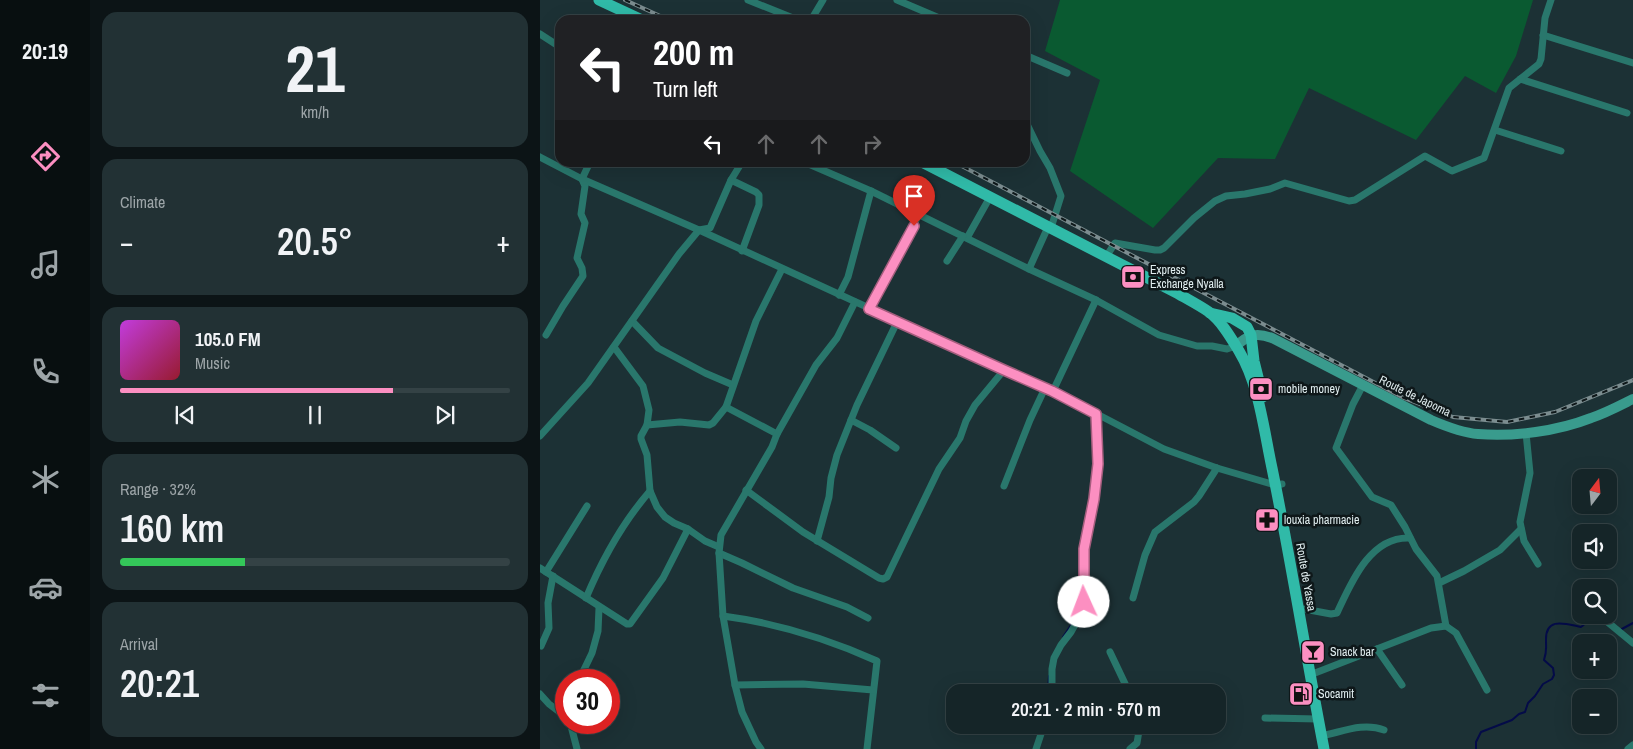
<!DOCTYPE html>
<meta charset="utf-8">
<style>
body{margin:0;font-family:"Archivo Narrow",sans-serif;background:#223134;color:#f1f3f6;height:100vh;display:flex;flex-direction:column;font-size:19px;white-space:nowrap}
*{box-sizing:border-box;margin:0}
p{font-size:16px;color:#9da5a8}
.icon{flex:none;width:28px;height:28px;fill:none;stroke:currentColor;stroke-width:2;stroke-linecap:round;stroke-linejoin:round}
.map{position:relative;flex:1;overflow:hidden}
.sheet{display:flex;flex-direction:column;gap:12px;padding:12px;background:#0c1416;width:450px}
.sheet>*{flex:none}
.hud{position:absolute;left:15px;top:15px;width:475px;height:152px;border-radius:15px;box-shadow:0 5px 20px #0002,0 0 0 1px #344245;background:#202124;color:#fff;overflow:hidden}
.needle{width:32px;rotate:16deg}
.tools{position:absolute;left:1032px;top:469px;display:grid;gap:10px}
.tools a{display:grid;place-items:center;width:45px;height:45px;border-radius:10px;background:#152528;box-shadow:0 5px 20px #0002,0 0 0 1px #344245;font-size:25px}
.speed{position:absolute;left:15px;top:669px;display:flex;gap:10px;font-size:25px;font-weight:700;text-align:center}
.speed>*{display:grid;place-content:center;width:65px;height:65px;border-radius:50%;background:#152528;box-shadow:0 5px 20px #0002,0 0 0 1px #344245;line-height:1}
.speed .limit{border:8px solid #d22;background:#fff;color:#111}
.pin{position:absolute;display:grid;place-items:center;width:42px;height:42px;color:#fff;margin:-51px -21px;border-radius:50% 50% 50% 0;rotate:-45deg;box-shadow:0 0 5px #0007}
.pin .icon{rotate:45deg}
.me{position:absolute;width:55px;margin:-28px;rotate:358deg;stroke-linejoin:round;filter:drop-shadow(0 0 4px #0008)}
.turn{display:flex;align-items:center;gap:18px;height:105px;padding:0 15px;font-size:22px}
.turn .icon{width:65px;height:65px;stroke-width:2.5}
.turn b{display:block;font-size:35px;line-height:42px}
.lanes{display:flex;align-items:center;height:48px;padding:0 15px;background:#0003;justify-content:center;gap:25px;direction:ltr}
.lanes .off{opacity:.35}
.big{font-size:38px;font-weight:600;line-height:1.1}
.sheet .tile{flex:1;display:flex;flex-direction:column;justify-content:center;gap:8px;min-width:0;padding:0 18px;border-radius:15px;background:#223134}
.sheet .dial{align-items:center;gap:0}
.dial b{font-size:65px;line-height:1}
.song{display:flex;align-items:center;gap:15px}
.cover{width:60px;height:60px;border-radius:8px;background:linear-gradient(135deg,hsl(290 70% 55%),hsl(350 70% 35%))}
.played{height:5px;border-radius:2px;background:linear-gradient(90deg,#fc8fc1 70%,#344245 70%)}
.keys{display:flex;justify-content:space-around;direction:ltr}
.heat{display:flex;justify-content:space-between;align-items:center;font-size:28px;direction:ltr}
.charge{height:8px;border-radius:4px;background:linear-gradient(90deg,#34c759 32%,#344245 0)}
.trip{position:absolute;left:406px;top:684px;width:280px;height:50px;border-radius:15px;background:#152528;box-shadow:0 5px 20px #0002,0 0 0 1px #344245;font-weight:600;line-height:50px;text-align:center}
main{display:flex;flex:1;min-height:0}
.tab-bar{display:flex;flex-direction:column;width:90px;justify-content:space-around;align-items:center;background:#080f10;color:#9da5a8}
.tab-bar .icon{width:35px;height:35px}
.tab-bar .on{color:#fc8fc1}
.tab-bar b{font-size:22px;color:#f1f3f6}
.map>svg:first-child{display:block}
</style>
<main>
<nav class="tab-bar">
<b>20:19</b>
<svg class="icon on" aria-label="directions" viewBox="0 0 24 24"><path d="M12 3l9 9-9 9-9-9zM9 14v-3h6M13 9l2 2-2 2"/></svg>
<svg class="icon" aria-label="music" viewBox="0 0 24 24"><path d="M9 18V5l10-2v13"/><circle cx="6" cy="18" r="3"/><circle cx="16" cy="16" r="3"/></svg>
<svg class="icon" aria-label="phone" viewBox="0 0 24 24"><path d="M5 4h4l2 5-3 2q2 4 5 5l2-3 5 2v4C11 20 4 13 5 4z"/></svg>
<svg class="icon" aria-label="climate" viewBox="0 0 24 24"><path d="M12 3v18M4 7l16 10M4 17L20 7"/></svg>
<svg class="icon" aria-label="car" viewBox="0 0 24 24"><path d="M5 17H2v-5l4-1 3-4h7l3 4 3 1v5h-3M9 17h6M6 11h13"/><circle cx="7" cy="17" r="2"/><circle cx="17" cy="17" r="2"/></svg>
<svg class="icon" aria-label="filters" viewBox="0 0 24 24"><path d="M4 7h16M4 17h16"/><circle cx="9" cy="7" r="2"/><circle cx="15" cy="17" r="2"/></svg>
</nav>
<section class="sheet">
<div class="tile dial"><b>21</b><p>km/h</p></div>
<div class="tile"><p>Climate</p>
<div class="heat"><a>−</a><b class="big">20.5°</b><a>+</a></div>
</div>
<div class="tile">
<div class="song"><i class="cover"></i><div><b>105.0 FM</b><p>Music</p></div></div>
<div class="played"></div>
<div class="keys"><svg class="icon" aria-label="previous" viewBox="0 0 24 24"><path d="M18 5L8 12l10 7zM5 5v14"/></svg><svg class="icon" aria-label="pause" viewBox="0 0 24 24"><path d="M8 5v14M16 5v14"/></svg><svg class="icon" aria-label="next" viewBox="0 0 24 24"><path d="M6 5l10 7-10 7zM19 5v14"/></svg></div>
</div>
<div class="tile"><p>Range · 32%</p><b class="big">160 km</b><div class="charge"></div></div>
<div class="tile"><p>Arrival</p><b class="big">20:21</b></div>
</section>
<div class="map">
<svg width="1093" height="749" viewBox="0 0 1093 749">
<rect width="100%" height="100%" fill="#1c3135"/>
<path fill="#0a5a31" d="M 520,0 L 993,0 L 976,56 L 956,93 L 925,76 L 876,140 L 769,88 L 735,159 L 678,158 L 613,228 L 530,171 L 560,80 L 505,51 Z"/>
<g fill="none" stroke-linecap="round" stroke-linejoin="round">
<g stroke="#040b48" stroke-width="2">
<path d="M 548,513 L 552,480"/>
<path d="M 541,590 L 541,557"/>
<path d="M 1080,630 L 1093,623"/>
<path d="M 523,637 L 533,622"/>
<path d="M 508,692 L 509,676"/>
<path d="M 936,749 L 936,742 L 941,732 L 972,720 L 979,714 L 985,712 L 988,703 L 995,696 L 1003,684 L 1012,679 L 1014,675 L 1013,668 L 1004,660 C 1007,651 1006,650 1006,641 C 1005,616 1026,624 1041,627 C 1048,623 1048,614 1058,618"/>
</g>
<g stroke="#29776c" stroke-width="7">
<path d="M 208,0 L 258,20"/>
<path d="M 357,0 L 404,20"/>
<path d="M 271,20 L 283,0"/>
<path d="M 0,34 L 20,47"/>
<path d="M 1003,35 L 1093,63"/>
<path d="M 485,55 L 527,73"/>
<path d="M 980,79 L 1087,113"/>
<path d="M 485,120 L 500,151 L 510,168 L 521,196 L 511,228"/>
<path d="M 955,130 L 1021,151"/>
<path d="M 0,157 L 42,179 L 159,230 L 464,370 L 513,391 L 624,449 L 677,468 L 735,485 L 742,484"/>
<path d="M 264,162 L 331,191 L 489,269 L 556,300 L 619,335 L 657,346 L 672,346 L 687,349 L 696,346"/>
<path d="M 191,180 L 216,192 L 219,195 L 219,205 L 202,251"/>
<path d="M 427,238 L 450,197"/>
<path d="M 566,257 L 575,243 L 615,250 L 620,250 L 624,248 L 654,218 L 675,201 L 686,196 L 705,194 L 730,189 L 745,183 L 809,201 L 815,200 L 885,156 L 912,171 L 944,158 L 969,88 L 999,64 L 1001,59 L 1005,18 L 1011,0"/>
<path d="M 407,261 L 423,236"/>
<path d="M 489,269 L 508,227"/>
<path d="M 299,295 L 308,277 L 331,191"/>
<path d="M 329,309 L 373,230 L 378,214"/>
<path d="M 92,321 L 118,348 L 165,373 L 193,385"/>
<path d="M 6,335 L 23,306 L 43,276 L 42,268 L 37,258 L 45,223 L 41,214 L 45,186 L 42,179 L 50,162"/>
<path d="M 74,347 L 103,386 L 109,410 L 107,425 L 101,436 L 101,439 L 107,455 L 110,491 L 117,507 L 125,517 L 134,523 L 148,529 L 165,541 L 179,547"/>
<path d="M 823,385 L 813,404 L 796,448 L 832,497 L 851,505 L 865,527 L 876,549 L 897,576 L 906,626"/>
<path d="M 513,391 L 556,300"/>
<path d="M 186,407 L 237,434"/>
<path d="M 311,420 L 330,430 L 356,448"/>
<path d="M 107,425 L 140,422 L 169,425 L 173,423 L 186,407 L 216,321 L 242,269"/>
<path d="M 986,433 L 990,473 L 980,522 L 984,541 L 998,564"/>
<path d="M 0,436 L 48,383 L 139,254 L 159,230 L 170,228 L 191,180 L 202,162"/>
<path d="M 464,486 L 490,420 L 505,388"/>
<path d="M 206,490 L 263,532 L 339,578 L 343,579 L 347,577 L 399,469 L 420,438 L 426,421 L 435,405 L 464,370"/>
<path d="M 277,541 L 289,497 L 291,478 L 297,455 L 317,405 L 357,322"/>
<path d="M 179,553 L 202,563 L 253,588 L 307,607 L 328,618"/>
<path d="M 0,568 L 87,624 L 90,624 L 123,578 L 148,529"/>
<path d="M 6,572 L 47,506"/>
<path d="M 899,583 L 924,571 L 960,550 L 981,529"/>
<path d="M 1038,596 L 1041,600"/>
<path d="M 46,598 C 62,560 83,522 110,491"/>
<path d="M 593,598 L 605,555 L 615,532 L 654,502 L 659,496 L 677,468"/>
<path d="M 764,609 L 791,614 L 797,613 C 811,583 830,536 870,538"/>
<path d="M 1059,615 L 1093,643"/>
<path d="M 183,616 C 236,623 288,639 337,661 L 327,749"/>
<path d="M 1,646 L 9,628 L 8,603 L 13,576"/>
<path d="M 837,649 L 862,685"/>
<path d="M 570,652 L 589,692"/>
<path d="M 769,674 L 775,673 L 891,628 L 906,626 L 916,633 L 947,690"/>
<path d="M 39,680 L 52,653 L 58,631 L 59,608"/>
<path d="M 195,685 L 263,684 L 333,690"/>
<path d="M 512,692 L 512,669 L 514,658 L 521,645 L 531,632 L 540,616 L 544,602 L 544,549 L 554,499 L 557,464 L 556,414"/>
<path d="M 0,694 L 9,704 L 26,717"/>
<path d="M 725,718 L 778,719"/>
<path d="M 30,722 L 37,749"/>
<path d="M 781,736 C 802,732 823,722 844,730"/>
<path d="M 221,749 L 216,742 L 202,712 L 195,685 L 183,616 L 179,553 L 181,535 L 232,447 L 237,434 L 276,365 L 297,338 L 315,302"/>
<path d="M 496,749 L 504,725"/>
<path d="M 590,749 L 597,743 L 600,725"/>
<path d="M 1088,749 L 1093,745"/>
</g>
<path stroke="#399b8d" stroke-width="10" d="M 696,346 C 708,335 716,332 732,338 L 891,420 C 905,426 923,433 938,434 C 974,437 1018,431 1051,418 C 1066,413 1079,406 1093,399"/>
<g stroke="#30baa8" stroke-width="11">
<path d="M 59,0 L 102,20"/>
<path d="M 382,162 L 637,293 C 647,299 659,305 669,312 C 682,322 691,338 699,351 C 719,384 724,431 732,468 C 751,561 766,656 784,749"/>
<path d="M 670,313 L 692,318 L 707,327 L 711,335 L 714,361 L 723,397"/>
</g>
<defs>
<g id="rail">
<path d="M 85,0 L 129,20"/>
<path d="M 414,162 L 864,398 L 913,417 L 967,422 L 1015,412 L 1093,380"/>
</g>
</defs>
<use href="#rail" stroke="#7b8c8f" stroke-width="4"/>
<use href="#rail" stroke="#0e1719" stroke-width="2" stroke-dasharray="5.5" stroke-linecap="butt"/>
</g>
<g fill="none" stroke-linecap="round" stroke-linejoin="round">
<defs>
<path id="route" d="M 374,226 L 329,309 L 464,370 L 512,391 L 556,414 L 558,464 L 554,499 L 544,549 L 544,602"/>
</defs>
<use href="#route" stroke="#a45d7d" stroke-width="12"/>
<use href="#route" stroke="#fc8fc1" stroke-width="9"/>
</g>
<defs>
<symbol id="bank-square" viewBox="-11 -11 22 22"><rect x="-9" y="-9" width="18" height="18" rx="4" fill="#fc8fc1" stroke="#0e1719"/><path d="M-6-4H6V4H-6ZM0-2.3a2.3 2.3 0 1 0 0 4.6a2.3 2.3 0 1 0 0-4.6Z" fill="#111"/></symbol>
<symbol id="pharmacy-square" viewBox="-11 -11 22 22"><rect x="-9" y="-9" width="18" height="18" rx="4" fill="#fc8fc1" stroke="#0e1719"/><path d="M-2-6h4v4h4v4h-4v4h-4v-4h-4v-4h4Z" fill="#111"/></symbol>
<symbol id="bar-square" viewBox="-11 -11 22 22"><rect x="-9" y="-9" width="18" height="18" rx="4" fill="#fc8fc1" stroke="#0e1719"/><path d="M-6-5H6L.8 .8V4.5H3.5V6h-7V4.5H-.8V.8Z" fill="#111"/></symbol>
<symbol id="fuel-square" viewBox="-11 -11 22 22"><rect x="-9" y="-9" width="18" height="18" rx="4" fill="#fc8fc1" stroke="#0e1719"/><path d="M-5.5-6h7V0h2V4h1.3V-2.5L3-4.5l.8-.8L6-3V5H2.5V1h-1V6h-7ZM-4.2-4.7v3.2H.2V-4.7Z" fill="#111"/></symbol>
</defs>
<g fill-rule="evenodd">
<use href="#bank-square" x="579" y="263" width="28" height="28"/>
<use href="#bank-square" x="707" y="375" width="28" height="28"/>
<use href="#pharmacy-square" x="713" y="506" width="28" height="28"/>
<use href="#bar-square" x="759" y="638" width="28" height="28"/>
<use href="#fuel-square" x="747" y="680" width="28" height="28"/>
</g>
<g text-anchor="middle" stroke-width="5" stroke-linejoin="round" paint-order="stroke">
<g font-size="12" fill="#e0edef" stroke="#0e1719" text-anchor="start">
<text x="610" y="274">Express<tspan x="610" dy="14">Exchange Nyalla</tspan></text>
<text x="738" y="393">mobile money</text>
<text x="744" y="524">louxia pharmacie</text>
<text x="790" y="656">Snack bar</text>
<text x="778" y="698">Socamit</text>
</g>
<g font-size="12" fill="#e0edef" stroke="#0e1719">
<text transform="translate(875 396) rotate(26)" y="4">Route de Japoma</text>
<text transform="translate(766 577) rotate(80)" y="4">Route de Yassa</text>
</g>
</g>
</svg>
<div class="tools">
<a><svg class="needle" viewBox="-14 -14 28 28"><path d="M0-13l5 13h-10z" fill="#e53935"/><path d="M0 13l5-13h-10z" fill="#9da5a8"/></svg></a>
<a><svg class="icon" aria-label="sound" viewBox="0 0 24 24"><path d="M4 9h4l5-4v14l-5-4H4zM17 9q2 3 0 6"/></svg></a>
<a><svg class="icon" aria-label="search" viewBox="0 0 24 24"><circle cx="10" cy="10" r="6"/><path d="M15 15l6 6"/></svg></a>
<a>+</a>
<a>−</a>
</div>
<div class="speed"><div class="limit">30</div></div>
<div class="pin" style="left:374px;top:226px;background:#d93025"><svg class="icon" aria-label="arrive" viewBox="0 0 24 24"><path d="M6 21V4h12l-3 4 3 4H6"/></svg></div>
<svg class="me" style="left:544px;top:602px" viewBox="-20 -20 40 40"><circle r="19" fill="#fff"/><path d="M0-13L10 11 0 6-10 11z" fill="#fc8fc1"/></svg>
<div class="trip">20:21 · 2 min · 570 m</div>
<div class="hud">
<div class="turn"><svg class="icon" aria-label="left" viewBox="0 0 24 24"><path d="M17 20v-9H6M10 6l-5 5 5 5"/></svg><div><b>200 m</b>Turn left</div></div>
<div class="lanes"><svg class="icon" aria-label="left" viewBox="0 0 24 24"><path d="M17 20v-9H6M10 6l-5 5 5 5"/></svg><svg class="icon off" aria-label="ahead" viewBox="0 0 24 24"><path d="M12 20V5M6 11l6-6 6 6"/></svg><svg class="icon off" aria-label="ahead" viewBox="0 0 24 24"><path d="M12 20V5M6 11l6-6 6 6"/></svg><svg class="icon off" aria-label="right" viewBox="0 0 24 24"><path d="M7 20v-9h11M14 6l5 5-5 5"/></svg></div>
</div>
</div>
</main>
